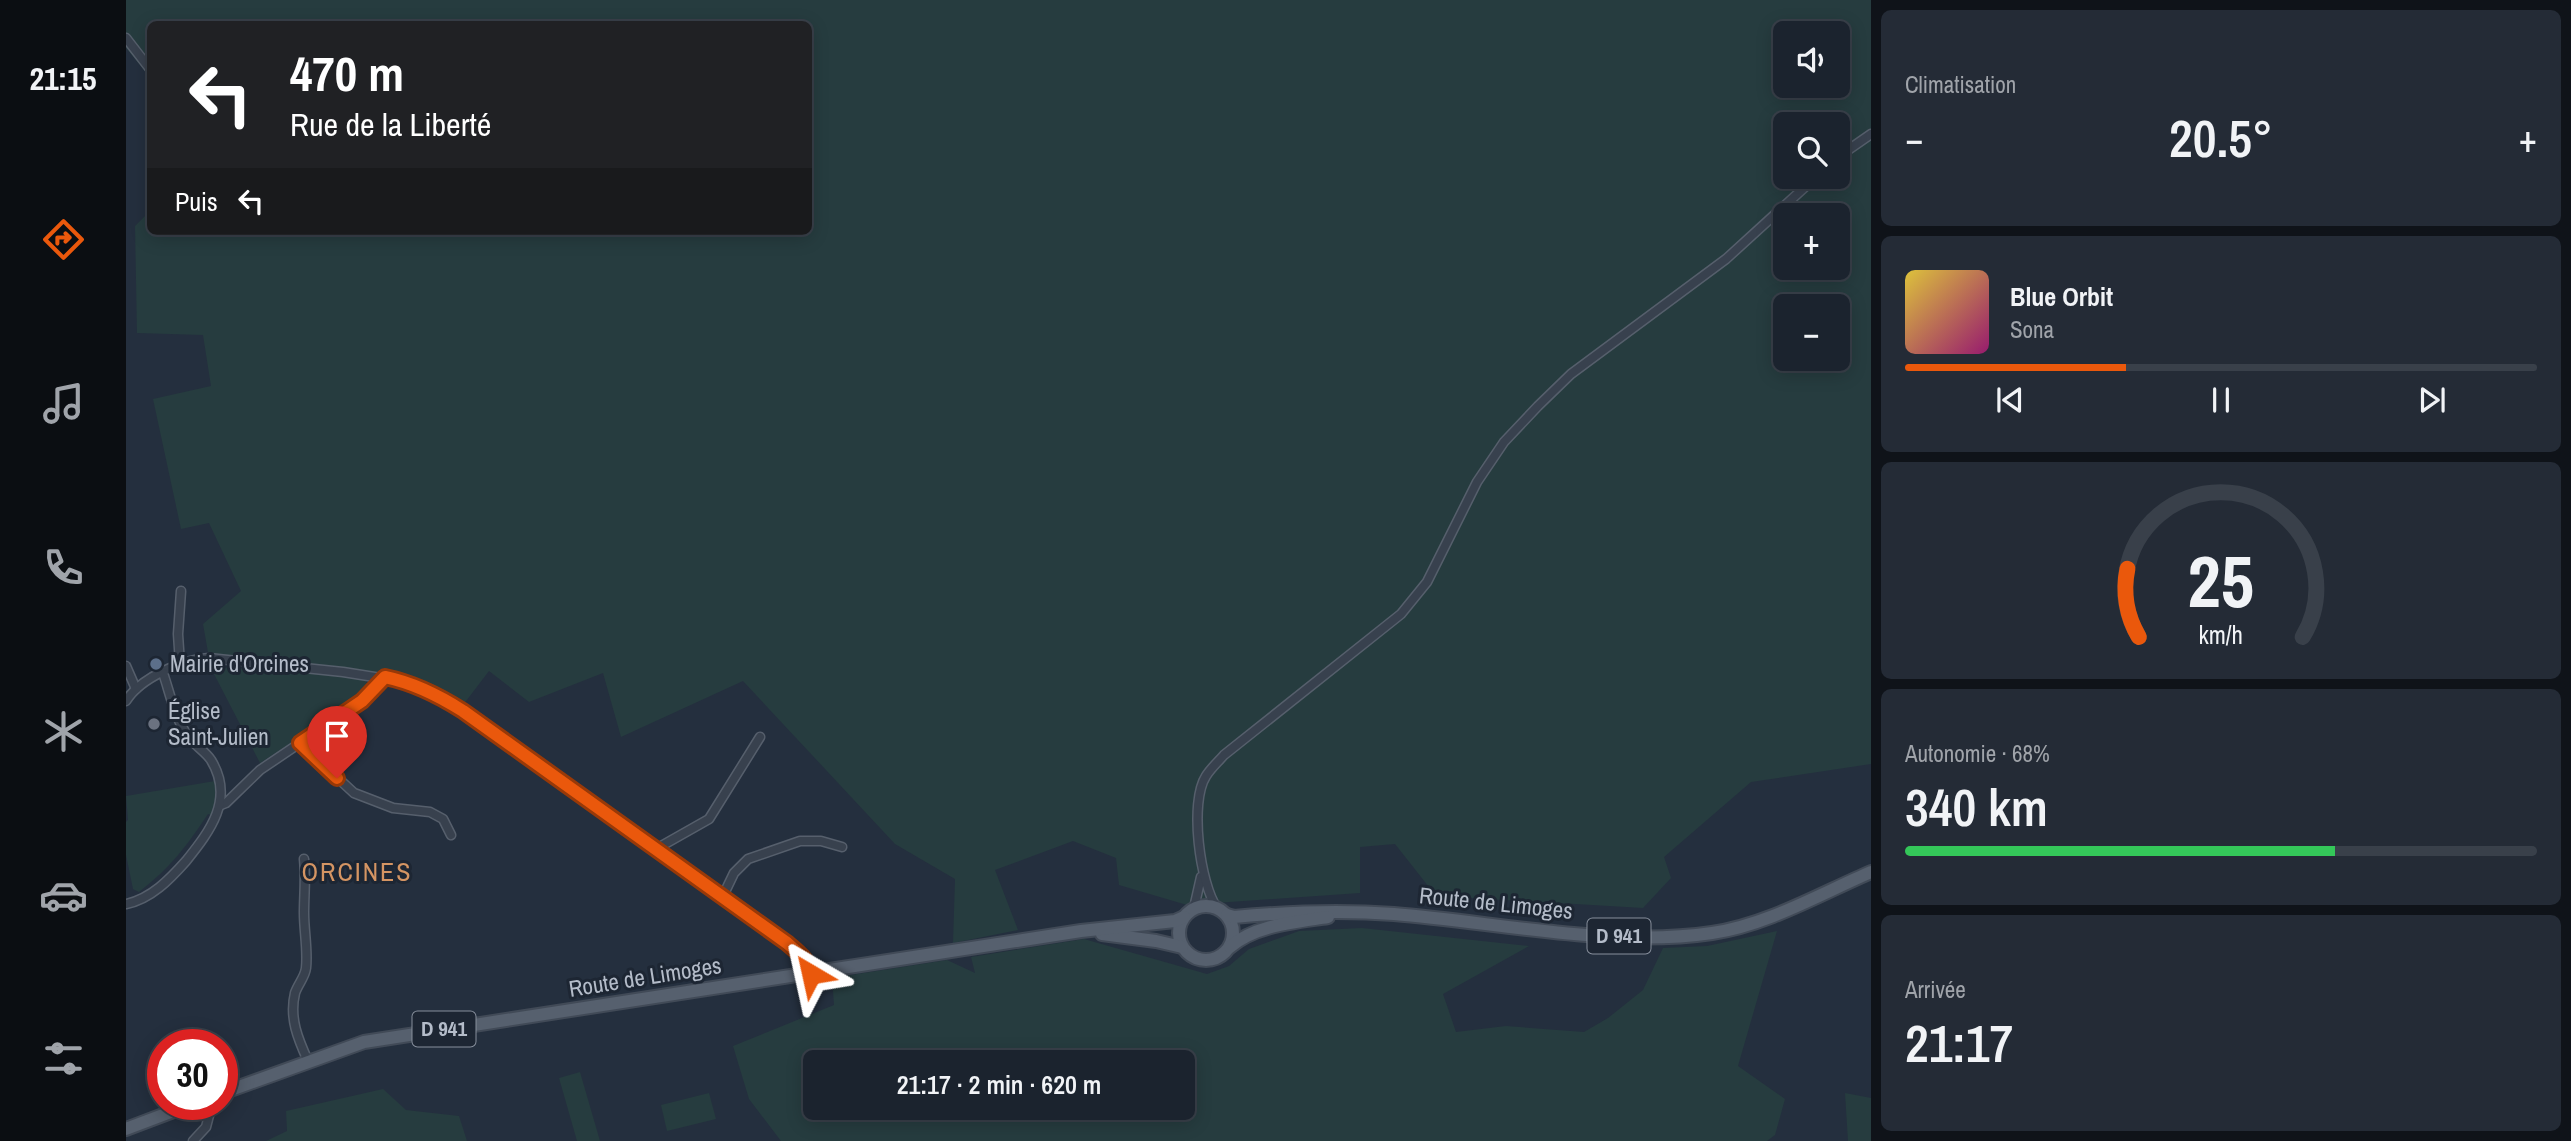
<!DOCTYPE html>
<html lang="fr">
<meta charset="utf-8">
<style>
body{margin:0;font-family:"Archivo Narrow",sans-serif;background:#242b36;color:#f1f3f6;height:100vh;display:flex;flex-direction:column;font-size:26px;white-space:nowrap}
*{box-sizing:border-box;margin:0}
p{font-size:23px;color:#a0a4aa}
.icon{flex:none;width:38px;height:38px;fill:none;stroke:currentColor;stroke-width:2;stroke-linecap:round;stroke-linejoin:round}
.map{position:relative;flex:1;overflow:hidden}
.sheet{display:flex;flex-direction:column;gap:10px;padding:10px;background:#0f1319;width:700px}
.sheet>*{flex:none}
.top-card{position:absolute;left:21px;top:21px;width:665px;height:214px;border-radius:10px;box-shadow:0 4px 18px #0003,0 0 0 2px #39404a;background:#202124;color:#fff;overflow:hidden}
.buttons{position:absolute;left:1647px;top:21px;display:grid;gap:14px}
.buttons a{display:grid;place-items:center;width:77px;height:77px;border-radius:10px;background:#1b232e;box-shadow:0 4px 18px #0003,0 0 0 2px #39404a;font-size:35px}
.speed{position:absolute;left:21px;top:1029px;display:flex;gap:14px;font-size:35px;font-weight:700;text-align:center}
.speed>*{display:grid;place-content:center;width:91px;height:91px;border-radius:50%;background:#1b232e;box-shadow:0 4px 18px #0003,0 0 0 2px #39404a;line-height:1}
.speed .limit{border:10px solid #d22;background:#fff;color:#111}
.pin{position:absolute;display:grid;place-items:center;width:60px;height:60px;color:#fff;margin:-72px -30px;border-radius:50% 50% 50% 0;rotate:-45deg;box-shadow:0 0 7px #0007}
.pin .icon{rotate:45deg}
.me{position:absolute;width:77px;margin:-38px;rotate:324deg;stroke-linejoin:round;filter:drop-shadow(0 0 5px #0008)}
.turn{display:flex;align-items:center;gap:24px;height:147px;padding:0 28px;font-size:32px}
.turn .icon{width:91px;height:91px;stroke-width:2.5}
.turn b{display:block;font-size:49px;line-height:60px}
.then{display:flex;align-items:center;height:66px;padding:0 28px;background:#0003;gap:14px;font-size:26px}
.big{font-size:52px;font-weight:600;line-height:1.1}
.sheet .widget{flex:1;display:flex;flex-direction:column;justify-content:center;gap:10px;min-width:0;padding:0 24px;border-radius:10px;background:#242b36}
.sheet .dial{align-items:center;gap:0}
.dial svg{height:182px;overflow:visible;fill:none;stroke:#39404a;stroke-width:7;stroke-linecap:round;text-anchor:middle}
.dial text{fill:#f1f3f6;stroke:none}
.song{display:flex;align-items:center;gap:21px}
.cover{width:84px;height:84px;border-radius:10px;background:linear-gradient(135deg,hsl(50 70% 55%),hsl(320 70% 35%))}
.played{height:7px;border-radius:4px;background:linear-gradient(90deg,#ea580c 35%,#39404a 35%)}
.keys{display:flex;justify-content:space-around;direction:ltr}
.heat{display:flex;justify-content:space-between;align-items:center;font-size:38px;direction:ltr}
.charge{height:10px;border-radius:5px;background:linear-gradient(90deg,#34c759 68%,#39404a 0)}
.trip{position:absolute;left:677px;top:1050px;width:392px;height:70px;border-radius:10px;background:#1b232e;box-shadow:0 4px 18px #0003,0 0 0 2px #39404a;font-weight:600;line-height:70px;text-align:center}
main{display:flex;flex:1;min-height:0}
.menu{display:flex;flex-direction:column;width:126px;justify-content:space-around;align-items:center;background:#0b0e12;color:#a0a4aa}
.menu .icon{width:49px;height:49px}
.menu .on{color:#ea580c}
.menu b{font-size:32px;color:#f1f3f6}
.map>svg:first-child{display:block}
</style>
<main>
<nav class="menu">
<b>21:15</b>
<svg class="icon on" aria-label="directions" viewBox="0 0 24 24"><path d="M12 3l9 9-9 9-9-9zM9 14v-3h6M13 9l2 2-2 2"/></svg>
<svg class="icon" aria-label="music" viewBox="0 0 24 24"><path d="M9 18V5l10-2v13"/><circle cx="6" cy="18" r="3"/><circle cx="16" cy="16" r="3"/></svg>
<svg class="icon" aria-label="phone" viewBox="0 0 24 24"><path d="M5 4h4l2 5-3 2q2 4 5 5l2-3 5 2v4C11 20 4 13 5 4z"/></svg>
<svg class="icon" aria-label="climate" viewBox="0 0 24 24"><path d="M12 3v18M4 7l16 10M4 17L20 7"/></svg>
<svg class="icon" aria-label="car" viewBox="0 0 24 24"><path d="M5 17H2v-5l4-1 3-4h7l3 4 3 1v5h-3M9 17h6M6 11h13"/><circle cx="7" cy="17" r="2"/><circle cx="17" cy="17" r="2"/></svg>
<svg class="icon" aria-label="filters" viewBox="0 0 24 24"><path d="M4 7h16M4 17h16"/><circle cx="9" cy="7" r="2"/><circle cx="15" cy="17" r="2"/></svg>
</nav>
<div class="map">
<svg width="1745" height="1141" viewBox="0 0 1745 1141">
<rect width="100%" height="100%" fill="#242f3e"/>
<g fill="#263c3f" fill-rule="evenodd">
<path d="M 0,0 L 1745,0 L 1745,764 L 1625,782 L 1538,857 L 1545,878 L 1517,908 L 1310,896 L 1269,844 L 1234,847 L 1234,893 L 1061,905 L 993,885 L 990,858 L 947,841 L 869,870 L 892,930 L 827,943 L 829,879 L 769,844 L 617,681 L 495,737 L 477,673 L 403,702 L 363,671 L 334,709 L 280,682 L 83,658 L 77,624 L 115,591 L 83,523 L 55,529 L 27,399 L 85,386 L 77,335 L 11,333 L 9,226 L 24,211 L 24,231 L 682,231 L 682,24 L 24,24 L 24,72 L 22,75 L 0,48 ZM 1659,33 L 1712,33 L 1712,86 L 1659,86 ZM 1659,124 L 1712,124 L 1712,177 L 1659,177 ZM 1659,215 L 1712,215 L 1712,268 L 1659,268 ZM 1659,306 L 1712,306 L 1712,359 L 1659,359 Z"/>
<path d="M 111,662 L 238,678 L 244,688 L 234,698 L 134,763 L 88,674 Z"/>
<path d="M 89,781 L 89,816 L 82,814 C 60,847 45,867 13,892 L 7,889 L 0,855 L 0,822 L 2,820 L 0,796 Z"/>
<path d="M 1236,928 L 1403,946 L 1317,994 L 1330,1032 L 1380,1026 L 1458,1032 L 1482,1018 L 1517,990 L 1537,948 L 1581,946 L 1651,931 L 1612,1066 L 1659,1099 L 1649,1135 L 1641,1141 L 655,1141 L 623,1099 L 607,1046 L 708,1005 L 706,978 L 821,960 L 849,973 L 845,957 L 958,939 L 1081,974 L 1103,966 L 1123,949 L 1173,931 ZM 690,1062 L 1057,1062 L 1057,1108 L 690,1108 Z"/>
<path d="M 454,1072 L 474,1141 L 451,1141 L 433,1078 Z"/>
<path d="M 257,1089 L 280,1110 L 333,1116 L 341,1141 L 140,1141 L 161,1131 L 160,1111 Z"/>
<path d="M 583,1093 L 590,1119 L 541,1131 L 535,1105 Z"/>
<path d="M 1719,1093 L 1745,1098 L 1745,1141 L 1722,1141 Z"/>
</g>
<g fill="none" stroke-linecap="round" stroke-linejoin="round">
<defs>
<g id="minor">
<path d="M 0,38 L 24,69"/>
<path d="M 1712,157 L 1745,134"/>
<path d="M 54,664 L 52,634 L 55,591"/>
<path d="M 0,666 L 10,689"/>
<path d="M 0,701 C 14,678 57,659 83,658 L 217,672 L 280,682 L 308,693 L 337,711 L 661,943 C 671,952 684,960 685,974"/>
<path d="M 174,743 L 228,793 L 267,808 L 304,812 L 317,819 L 325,835"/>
<path d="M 95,805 L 100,803 L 134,770 L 236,701 L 259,677"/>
<path d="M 530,849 L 583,819 L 634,737"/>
<path d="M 178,859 C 180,878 178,895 178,913 C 178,931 182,950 180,968 C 179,977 172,984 169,993 C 163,1018 172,1039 182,1061"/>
<path d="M 596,898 L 608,873 L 622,859 L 674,841 L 695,841 L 716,847"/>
<path d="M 0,904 C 25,899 44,879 60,861 C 84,831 109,799 85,760 C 79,751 69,746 63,737 C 49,720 44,693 37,673"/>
<path d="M 1068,908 L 1075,877"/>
<path d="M 1091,908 C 1074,884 1063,802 1080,776 C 1085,768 1092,762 1098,755 L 1275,614 L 1301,582 L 1351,482 L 1378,442 L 1412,406 L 1445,374 L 1600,259 L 1690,177"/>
<path d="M 67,1141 L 80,1127 L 86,1104"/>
</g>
<g id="primary">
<circle cx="1080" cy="933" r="27"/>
<path d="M 1101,915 L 1108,917 C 1162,912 1214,910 1268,914 C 1369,922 1486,948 1586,933 C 1641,925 1694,894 1745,872"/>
<path d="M 976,934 L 1030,941 L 1056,947"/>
<path d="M 1104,947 C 1129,925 1170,922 1202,917"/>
<path d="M 96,1093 L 238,1042 L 955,931 L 1049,921 L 1058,917"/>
<path d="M 0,1129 L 66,1104"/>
</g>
</defs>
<use href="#minor" stroke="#565f6c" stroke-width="11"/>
<use href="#primary" stroke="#414a57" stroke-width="16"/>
<use href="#minor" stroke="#38414e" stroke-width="8"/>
<use href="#primary" stroke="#56606e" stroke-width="12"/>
</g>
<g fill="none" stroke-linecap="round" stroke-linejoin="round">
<defs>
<path id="route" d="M 211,778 L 174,743 L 236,701 L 259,677 C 288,683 312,695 337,711 L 661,943 C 671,952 683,960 685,974"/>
</defs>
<use href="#route" stroke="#983908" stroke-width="18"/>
<use href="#route" stroke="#ea580c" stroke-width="12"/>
</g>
<circle fill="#5c6f8a" stroke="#1d2633" stroke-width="2.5" cx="30" cy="664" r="7"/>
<circle fill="#6b7280" stroke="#1d2633" stroke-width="2.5" cx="28" cy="724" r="7"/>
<g text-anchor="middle" stroke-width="6" stroke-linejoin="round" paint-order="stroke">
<g fill="#1d2633" stroke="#878f9c" stroke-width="2">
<rect x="1461.5" y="918.5" width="63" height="35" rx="5"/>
<rect x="286.5" y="1011.5" width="63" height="35" rx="5"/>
</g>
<g font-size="21" font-weight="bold" fill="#b4bcc9">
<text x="1493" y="943">D 941</text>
<text x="318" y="1036">D 941</text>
</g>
<g font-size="23" fill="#b4bcc9" stroke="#1d2633" text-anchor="start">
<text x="44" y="672">Mairie d'Orcines</text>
<text x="42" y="719">Église<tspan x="42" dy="26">Saint-Julien</tspan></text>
</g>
<g font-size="23" fill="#b4bcc9" stroke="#1d2633">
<text transform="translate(1370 903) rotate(6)" y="8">Route de Limoges</text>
<text transform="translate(519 977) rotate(-9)" y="8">Route de Limoges</text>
</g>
<g font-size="26" letter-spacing="2" fill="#d59563" stroke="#1d2633">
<text x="231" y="881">ORCINES</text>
</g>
</g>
</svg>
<div class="buttons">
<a><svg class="icon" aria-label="sound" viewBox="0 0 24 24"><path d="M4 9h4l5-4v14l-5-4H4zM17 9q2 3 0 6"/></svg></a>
<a><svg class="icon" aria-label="search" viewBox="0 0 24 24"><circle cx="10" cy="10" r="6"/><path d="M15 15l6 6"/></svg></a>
<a>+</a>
<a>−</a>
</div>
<div class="speed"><div class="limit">30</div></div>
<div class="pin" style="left:211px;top:778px;background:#d93025"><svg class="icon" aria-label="arrive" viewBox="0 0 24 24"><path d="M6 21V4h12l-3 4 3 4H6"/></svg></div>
<svg class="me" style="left:685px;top:974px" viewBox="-20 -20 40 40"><path d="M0-17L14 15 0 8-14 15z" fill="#ea580c" stroke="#fff" stroke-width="4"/></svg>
<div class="trip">21:17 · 2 min · 620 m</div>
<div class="top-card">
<div class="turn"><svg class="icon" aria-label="left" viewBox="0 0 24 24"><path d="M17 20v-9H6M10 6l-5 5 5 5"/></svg><div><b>470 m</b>Rue de la Liberté</div></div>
<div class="then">Puis<svg class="icon" aria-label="left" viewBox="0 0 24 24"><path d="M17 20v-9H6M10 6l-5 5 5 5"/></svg></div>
</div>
</div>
<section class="sheet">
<div class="widget"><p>Climatisation</p>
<div class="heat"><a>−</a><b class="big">20.5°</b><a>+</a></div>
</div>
<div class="widget">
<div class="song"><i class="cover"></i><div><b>Blue Orbit</b><p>Sona</p></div></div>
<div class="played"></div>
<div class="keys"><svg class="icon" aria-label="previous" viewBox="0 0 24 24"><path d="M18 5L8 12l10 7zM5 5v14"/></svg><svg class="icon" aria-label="pause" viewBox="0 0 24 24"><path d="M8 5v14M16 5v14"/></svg><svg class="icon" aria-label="next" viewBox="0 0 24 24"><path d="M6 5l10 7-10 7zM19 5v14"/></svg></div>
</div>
<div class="widget dial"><svg viewBox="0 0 100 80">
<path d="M14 69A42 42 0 1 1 86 69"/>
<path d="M14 69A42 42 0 0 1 9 39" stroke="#ea580c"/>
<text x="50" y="56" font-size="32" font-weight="700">25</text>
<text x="50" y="72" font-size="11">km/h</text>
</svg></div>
<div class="widget"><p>Autonomie · 68%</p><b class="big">340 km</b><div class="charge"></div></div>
<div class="widget"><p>Arrivée</p><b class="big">21:17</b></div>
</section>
</main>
